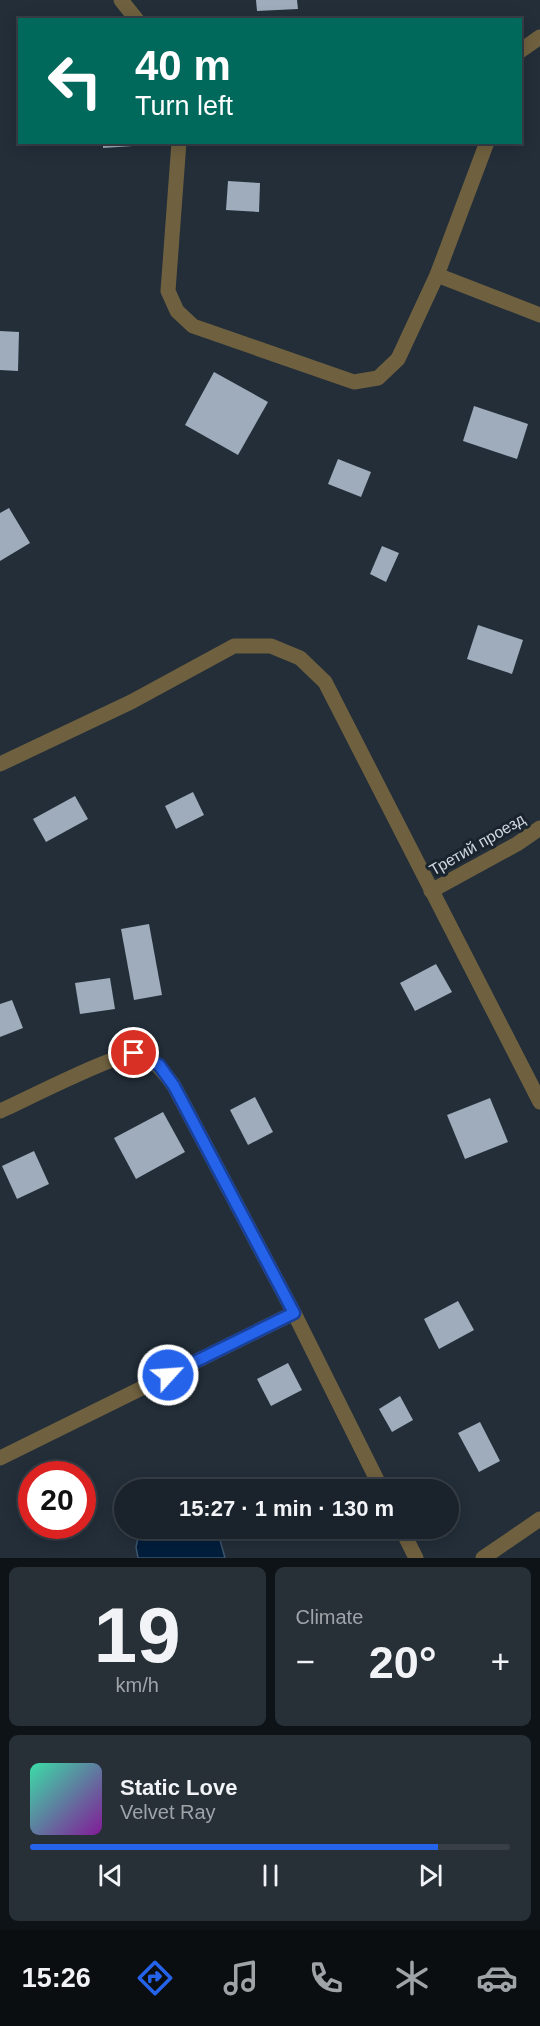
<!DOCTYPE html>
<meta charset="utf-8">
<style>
body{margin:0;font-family:Arial,sans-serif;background:#272f37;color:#f1f3f6;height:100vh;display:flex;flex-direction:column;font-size:22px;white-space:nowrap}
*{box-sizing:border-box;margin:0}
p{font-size:20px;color:#9fa4a9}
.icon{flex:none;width:33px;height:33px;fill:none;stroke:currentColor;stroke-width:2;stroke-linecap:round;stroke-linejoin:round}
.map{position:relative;height:1558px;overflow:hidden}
.side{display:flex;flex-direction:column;gap:9px;padding:9px;background:#0e1318;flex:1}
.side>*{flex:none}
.banner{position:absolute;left:18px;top:18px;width:504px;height:126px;border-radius:0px;box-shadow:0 3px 15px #0003,0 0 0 2px #383f47;background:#00695c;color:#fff;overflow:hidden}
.speed{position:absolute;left:18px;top:1461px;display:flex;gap:12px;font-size:30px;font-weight:700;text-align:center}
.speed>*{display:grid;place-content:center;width:78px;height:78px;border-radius:50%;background:#1a222b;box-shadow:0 3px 15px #0003,0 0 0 2px #383f47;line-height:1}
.speed .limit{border:9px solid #d22;background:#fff;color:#111}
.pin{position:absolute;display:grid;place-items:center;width:51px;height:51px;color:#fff;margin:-26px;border:3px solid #fff;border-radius:50%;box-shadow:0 2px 6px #0007}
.me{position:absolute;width:66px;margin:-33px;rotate:64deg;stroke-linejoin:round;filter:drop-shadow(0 0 4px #0008)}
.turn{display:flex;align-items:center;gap:21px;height:126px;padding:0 18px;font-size:27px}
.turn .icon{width:78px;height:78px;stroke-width:2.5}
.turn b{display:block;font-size:42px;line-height:51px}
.big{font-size:45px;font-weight:600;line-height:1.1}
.side .card{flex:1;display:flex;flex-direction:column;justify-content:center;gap:9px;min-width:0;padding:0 21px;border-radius:9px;background:#272f37}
.side .dial{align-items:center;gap:0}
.dial b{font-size:78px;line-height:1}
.song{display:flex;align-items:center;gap:18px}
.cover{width:72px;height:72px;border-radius:9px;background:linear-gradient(135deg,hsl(160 70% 55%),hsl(290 70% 35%))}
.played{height:6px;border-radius:3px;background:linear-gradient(90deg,#2563eb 85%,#383f47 85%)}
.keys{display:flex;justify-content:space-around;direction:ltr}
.heat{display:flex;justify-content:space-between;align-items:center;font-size:33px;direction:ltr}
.side .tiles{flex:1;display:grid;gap:9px;grid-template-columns:1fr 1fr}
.card:last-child{grid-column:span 2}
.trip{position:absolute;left:114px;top:1479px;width:345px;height:60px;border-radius:30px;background:#1a222b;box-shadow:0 3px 15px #0003,0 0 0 2px #383f47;font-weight:600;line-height:60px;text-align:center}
.dock{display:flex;height:96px;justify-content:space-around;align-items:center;background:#0a0e11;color:#9fa4a9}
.dock .icon{width:42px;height:42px}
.dock .selected{color:#2563eb}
.dock b{font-size:27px;color:#f1f3f6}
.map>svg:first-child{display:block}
</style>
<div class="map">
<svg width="540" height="1558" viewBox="0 0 540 1558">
<rect width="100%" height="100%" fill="#232e39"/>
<path fill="#001e3c" stroke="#3e566d" stroke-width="1.5" d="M 140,1529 L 217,1529 L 225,1558 L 138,1558 L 136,1547 Z"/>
<g fill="#9eacbb">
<path d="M 256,0 L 297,0 L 298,9 L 257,11 Z"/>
<path d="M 103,142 L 148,142 L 148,145 L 103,148 Z"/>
<path d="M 228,181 L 260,183 L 259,212 L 226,210 Z"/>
<path d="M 0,331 L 19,332 L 18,371 L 0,370 Z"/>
<path d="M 214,372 L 268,402 L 238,455 L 185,425 Z"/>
<path d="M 474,406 L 528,424 L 517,459 L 463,441 Z"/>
<path d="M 338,459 L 371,472 L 361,497 L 328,484 Z"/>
<path d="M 9,508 L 30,543 L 0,561 L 0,513 Z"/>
<path d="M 382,546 L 399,553 L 386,582 L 370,574 Z"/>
<path d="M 478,625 L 523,640 L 512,674 L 467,659 Z"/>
<path d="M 193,792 L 204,815 L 176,829 L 165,806 Z"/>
<path d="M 75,796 L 88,819 L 46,842 L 33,819 Z"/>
<path d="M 149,924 L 162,995 L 134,1000 L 121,929 Z"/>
<path d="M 436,964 L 452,992 L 415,1011 L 400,983 Z"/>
<path d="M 110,978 L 115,1009 L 80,1014 L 75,983 Z"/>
<path d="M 12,1000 L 23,1028 L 0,1037 L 0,1004 Z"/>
<path d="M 255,1097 L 273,1132 L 248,1145 L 230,1110 Z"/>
<path d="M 490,1098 L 508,1142 L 465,1159 L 447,1115 Z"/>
<path d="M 163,1112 L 185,1152 L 136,1179 L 114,1138 Z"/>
<path d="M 34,1151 L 49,1184 L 17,1199 L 2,1166 Z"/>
<path d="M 458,1301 L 474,1330 L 439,1349 L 424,1319 Z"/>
<path d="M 288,1363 L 302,1390 L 271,1406 L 257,1379 Z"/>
<path d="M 400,1396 L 413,1420 L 392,1432 L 379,1409 Z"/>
<path d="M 480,1422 L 500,1461 L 479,1472 L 458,1433 Z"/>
</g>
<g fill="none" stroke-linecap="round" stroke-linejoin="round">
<g stroke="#6f613f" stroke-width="15">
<path d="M 121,0 L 137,20"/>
<path d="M 520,51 L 540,37"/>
<path d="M 179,142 L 168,291 L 177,311 L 193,326 L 354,382 L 378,378 L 398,359 L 437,275"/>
<path d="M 487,142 L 437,275 L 540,315"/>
<path d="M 0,764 L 131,702 L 234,646 L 271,646 L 300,658 L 325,682 L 540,1102"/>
<path d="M 431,891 L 517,844 L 540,828"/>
<path d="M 0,1111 C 21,1102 120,1051 136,1054 C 154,1058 163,1071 174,1086 L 294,1313 L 382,1490"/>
<path d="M 0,1458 L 294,1313"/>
<path d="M 401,1528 L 416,1558"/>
<path d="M 483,1558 L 540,1519"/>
</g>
</g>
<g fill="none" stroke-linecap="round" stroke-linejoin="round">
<defs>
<path id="route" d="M 134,1053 L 159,1065 L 174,1086 L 294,1313 L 168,1375"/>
</defs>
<use href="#route" stroke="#184099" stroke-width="15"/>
<use href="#route" stroke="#2563eb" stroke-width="10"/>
</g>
<g text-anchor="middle" stroke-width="6" stroke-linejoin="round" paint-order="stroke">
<g font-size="16" fill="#d0d7de" stroke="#19242f">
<text transform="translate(477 844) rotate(-30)" y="6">Третий проезд</text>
</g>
</g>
</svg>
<div class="speed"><div class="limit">20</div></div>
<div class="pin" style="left:134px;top:1053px;background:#d93025"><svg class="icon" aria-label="arrive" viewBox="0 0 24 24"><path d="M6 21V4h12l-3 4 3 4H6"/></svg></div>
<svg class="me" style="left:168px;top:1375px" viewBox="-20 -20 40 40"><circle r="17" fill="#2563eb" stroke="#fff" stroke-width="3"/><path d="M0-11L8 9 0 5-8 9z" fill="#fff"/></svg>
<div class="trip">15:27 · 1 min · 130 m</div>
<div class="banner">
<div class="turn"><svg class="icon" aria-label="left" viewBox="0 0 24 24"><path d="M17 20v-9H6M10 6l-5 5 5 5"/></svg><div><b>40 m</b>Turn left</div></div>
</div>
</div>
<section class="side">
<div class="tiles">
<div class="card dial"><b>19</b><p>km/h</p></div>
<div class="card"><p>Climate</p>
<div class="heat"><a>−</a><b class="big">20°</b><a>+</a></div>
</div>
<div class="card">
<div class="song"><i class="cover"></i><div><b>Static Love</b><p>Velvet Ray</p></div></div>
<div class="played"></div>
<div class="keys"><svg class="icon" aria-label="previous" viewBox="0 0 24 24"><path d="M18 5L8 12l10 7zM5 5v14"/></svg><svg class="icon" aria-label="pause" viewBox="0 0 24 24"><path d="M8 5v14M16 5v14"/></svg><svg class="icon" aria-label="next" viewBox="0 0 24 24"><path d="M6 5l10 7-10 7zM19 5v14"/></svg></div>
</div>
</div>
</section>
<nav class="dock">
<b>15:26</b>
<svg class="icon selected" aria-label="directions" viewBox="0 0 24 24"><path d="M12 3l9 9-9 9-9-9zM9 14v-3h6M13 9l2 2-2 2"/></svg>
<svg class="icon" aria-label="music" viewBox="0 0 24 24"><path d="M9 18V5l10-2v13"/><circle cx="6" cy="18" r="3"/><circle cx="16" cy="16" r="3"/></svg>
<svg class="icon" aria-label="phone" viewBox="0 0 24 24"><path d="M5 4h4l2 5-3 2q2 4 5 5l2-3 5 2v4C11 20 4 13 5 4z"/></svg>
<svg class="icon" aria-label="climate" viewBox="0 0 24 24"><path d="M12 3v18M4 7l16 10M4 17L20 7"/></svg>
<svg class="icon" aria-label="car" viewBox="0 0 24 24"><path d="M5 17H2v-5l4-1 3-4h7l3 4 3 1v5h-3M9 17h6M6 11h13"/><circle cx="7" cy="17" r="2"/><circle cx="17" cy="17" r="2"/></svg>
</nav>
